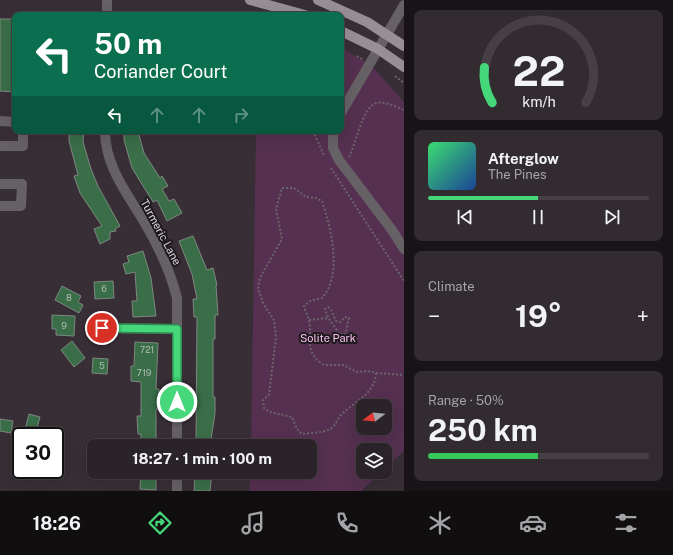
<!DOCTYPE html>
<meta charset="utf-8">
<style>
body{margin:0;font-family:"Public Sans",sans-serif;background:#322b30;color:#f1f3f6;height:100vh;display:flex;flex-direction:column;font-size:15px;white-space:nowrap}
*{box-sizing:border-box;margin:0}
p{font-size:13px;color:#a5a4a8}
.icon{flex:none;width:22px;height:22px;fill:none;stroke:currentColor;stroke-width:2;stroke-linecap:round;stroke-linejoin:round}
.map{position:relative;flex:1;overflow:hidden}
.panel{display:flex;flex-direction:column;gap:10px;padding:10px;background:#171316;width:269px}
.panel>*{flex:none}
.guide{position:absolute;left:12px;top:12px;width:332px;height:122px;border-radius:8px;box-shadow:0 4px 16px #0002,0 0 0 1px #464045;background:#0b6e4f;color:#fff;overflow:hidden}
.needle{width:26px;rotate:254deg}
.controls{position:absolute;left:356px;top:399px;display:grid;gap:8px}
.controls a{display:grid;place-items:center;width:36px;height:36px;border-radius:8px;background:#2a2328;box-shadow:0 4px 16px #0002,0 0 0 1px #464045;font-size:20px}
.speed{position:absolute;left:12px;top:427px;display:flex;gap:8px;font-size:20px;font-weight:700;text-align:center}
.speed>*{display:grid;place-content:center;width:52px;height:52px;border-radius:50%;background:#2a2328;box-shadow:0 4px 16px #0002,0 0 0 1px #464045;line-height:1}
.speed .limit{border:2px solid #111;border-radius:6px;background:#fff;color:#111}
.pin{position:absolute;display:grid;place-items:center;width:34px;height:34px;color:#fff;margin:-17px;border:2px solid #fff;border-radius:50%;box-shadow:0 1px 4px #0007}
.me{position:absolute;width:44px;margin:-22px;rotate:0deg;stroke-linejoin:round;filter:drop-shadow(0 0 3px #0008)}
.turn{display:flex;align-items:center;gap:14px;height:84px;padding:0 16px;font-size:18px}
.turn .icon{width:52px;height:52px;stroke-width:2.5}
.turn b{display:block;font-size:28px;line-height:34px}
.lanes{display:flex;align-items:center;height:38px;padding:0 16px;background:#0003;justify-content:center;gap:20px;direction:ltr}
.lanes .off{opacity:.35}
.big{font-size:30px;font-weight:700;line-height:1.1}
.panel .tile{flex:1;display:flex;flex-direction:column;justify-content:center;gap:6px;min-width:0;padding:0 14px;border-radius:8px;background:#322b30}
.panel .dial{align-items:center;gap:0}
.dial svg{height:104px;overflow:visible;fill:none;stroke:#464045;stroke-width:7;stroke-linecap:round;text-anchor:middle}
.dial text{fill:#f1f3f6;stroke:none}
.song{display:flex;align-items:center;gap:12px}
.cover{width:48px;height:48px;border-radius:6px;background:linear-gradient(135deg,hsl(140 70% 55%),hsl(220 70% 35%))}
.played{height:4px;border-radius:2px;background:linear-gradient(90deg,#45d77a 50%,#464045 50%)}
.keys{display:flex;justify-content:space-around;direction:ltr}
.heat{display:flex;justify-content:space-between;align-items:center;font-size:22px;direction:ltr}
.charge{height:6px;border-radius:3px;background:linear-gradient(90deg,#34c759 50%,#464045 0)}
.trip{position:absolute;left:87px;top:439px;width:230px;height:40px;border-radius:8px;background:#2a2328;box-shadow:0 4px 16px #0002,0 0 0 1px #464045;font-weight:700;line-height:40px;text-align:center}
.tab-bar{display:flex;height:64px;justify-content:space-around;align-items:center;background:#110e10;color:#a5a4a8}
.tab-bar .icon{width:28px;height:28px}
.tab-bar .current{color:#45d77a}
.tab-bar b{font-size:18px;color:#f1f3f6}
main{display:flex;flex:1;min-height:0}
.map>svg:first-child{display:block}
</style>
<main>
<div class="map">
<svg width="404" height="491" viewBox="0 0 404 491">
<rect width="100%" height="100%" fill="#382f36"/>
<path fill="#553050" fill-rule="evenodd" d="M 341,48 L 370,64 L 404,102 L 404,451 L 385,469 L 385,450 L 363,450 L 363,472 L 381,472 L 361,491 L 250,491 L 250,472 L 310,472 L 310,446 L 251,446 L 256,131 L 341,131 ZM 363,406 L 385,406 L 385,428 L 363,428 Z"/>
<g fill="#3a6e48" stroke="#7e8880">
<path d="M 0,19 L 15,19 L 15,92 L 0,91 Z"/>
<path d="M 69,131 L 84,131 L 83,142 L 91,169 L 98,186 L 120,226 L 115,229 L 116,231 L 110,232 L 110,239 L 100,244 L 94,229 L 102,226 L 80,193 L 74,176 L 78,175 L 69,141 Z"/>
<path d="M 124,131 L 138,131 L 144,153 L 160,178 L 162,176 L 168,186 L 162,189 L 169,201 L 174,199 L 182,213 L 167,221 L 157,200 L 153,202 L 132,168 L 124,140 Z"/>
<path d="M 193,236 L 207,270 L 213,268 L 217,285 L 216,285 L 218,315 L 215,315 L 215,339 L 213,339 L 213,397 L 215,397 L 215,413 L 210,446 L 196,446 L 197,317 L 194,317 L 193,299 L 197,299 L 192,274 L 179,241 Z"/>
<path d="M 143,251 L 151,278 L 156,316 L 133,317 L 132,301 L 137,301 L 135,272 L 126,274 L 123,264 L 129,262 L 127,256 Z"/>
<path d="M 113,281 L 114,298 L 95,299 L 94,282 Z"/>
<path d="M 62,286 L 81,296 L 78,302 L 83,305 L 79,313 L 55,300 Z"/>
<path d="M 52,315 L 75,316 L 74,336 L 56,335 L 56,329 L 52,329 Z"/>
<path d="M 72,341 L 85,358 L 74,367 L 61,350 Z"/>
<path d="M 135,342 L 158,343 L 156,389 L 159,389 L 159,409 L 156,409 L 156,446 L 141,446 L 141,434 L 138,434 L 137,416 L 141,416 L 141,382 L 131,381 L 131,366 L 134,366 Z"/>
<path d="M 93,358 L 108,359 L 107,374 L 92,373 Z"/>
<path d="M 29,414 L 40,417 L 37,428 L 26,426 Z"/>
<path d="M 0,419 L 13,421 L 11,433 L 0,431 Z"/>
<path d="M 141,472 L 156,472 L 156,490 L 140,489 Z"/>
<path d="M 195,472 L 212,472 L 210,491 L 194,491 Z"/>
</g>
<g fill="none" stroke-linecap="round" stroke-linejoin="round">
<g stroke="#6c646a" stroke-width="2" stroke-dasharray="2 2" stroke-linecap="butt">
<path d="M 255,14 L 256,15"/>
<path d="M 357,56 L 362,59"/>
<path d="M 395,76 L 404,83"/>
<path d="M 313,131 L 324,155"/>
<path d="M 349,157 C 355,146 363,105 377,103 C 385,101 396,107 404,110"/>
<path d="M 331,168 L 404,281"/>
<path d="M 282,188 L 294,188 L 306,197 L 316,198 L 322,201 C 331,228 343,275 322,298 L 310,301 L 304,306 C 305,311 308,316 309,321 C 313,340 303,352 324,365 L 343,365 L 357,372 L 368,371 L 376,373 C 375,394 355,401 341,415 C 337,419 336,426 330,429 C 323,433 309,433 302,434 L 297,429 L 292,417 L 270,412 L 264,408 L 263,400 L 269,395 L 276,337 L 274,320 L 264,305 L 258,289 L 260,278 L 282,239 L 276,209 Z"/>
<path d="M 328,307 L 331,309 L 336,321 L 341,322 L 345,317 L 349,318 L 345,335 L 339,334 C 335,326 327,319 325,309 Z"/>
<path d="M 309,320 L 329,318"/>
<path d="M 376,373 L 404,375"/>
</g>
<g stroke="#666165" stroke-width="10">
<path d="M 107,15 L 107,0"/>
<path d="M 341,113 L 404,5"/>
<path d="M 0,121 L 15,122"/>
<path d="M 105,131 C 105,165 126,192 143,220 C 158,245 170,270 177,298 L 177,446"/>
<path d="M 333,131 L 333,148 L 339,160 L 392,230 L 404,249"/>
<path d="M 0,146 L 23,146 L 23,131"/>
<path d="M 0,184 L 22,184 L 21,206 L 0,206"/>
<path d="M 102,328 L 177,329"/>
<path d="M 177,491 L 177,472"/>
</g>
<g stroke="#988f96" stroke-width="10">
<path d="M 250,0 L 305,15"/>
<path d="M 318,0 L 367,22 L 404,46"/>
<path d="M 341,31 L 378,49 L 404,67"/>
</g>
</g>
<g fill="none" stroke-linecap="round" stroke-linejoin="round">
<defs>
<path id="route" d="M 102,328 L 177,329 L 177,402"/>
</defs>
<use href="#route" stroke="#2d8c4f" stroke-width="10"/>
<use href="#route" stroke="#45d77a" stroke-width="7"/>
</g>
<g text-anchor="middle" stroke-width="4" stroke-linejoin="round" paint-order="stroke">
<g font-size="9" fill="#b0bab3">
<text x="104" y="292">6</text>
<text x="69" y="301">8</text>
<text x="64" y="329">9</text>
<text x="147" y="353">721</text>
<text x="102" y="369">5</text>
<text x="144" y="376">719</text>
</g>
<g font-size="11" fill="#d8d3d7" stroke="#1d191c">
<text transform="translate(161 232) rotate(62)" y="4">Turmeric Lane</text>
</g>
<g font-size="11" fill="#fac0ef" stroke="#1d191c">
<text x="328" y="342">Solite Park</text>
</g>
</g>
</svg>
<div class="controls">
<a><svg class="needle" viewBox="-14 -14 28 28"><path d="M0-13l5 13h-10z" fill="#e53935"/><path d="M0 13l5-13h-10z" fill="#a5a4a8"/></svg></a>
<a><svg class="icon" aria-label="layers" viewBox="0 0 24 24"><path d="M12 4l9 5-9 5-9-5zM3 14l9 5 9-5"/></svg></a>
</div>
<div class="speed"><div class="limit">30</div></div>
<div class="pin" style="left:102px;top:328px;background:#d93025"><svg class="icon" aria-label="arrive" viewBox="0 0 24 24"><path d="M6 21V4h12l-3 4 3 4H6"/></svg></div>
<svg class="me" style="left:177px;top:402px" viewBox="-20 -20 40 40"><circle r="17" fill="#45d77a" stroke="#fff" stroke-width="3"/><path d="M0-11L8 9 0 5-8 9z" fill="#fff"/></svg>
<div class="trip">18:27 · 1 min · 100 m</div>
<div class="guide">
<div class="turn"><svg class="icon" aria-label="left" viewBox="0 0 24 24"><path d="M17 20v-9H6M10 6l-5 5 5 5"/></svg><div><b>50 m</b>Coriander Court</div></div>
<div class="lanes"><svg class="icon" aria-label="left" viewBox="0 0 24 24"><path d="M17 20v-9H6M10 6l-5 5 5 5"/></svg><svg class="icon off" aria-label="ahead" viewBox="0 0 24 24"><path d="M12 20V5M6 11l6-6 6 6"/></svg><svg class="icon off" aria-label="ahead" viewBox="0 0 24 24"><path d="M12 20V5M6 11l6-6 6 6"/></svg><svg class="icon off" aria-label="right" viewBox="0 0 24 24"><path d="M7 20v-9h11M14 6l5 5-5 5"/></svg></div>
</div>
</div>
<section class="panel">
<div class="tile dial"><svg viewBox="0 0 100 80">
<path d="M14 69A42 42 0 1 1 86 69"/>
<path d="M14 69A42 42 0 0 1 8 42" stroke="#45d77a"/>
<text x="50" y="56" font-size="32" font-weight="700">22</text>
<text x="50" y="72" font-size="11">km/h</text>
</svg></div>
<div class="tile">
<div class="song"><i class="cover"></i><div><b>Afterglow</b><p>The Pines</p></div></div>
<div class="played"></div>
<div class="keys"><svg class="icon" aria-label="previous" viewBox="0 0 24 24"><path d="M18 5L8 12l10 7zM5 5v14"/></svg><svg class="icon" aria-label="pause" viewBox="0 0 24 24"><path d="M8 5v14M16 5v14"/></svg><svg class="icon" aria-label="next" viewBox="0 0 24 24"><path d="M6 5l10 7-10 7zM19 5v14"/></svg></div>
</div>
<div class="tile"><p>Climate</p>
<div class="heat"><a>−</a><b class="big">19°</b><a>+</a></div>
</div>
<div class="tile"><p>Range · 50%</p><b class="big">250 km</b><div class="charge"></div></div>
</section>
</main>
<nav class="tab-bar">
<b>18:26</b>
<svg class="icon current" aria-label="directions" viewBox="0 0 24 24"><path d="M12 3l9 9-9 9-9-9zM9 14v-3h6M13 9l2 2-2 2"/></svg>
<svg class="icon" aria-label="music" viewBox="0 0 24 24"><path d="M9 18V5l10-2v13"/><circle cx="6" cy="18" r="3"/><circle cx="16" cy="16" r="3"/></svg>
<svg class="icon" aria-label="phone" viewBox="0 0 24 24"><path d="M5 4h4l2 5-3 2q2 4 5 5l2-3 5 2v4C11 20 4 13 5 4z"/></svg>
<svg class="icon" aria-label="climate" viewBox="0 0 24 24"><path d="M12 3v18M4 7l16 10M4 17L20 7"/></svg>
<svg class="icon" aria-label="car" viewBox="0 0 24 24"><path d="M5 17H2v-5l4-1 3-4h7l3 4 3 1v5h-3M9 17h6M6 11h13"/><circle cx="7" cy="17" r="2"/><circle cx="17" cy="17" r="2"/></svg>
<svg class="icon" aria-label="filters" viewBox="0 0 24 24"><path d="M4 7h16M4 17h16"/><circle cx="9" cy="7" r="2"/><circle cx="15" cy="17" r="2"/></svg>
</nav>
